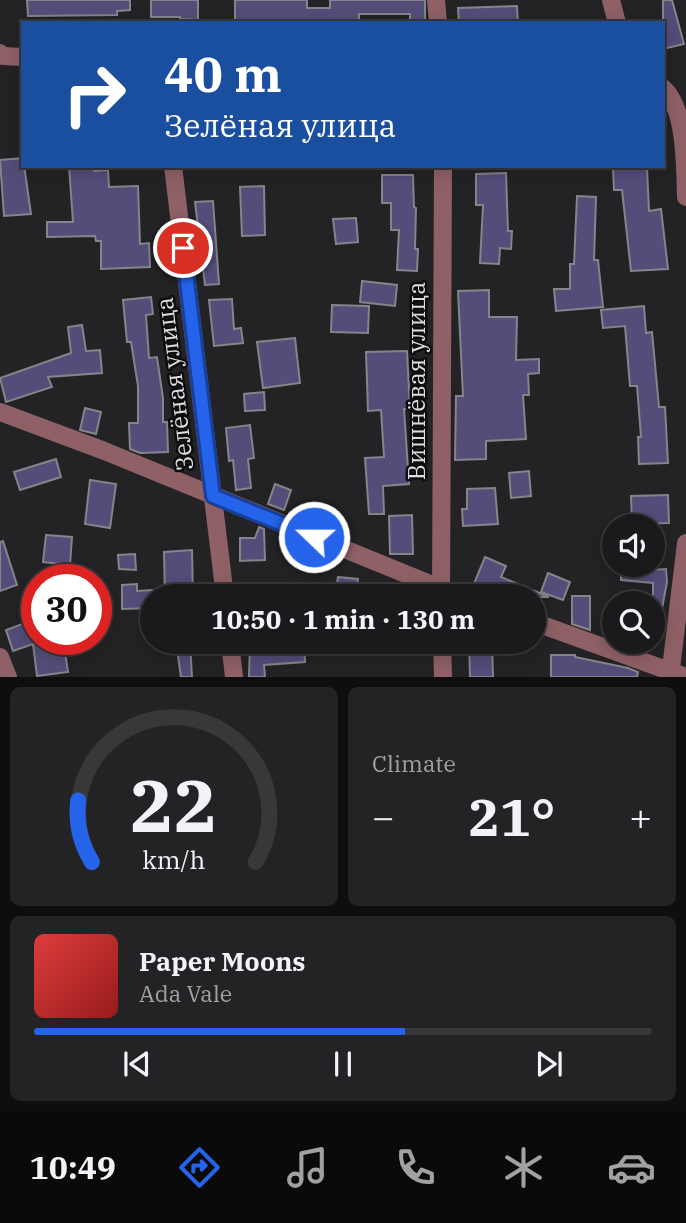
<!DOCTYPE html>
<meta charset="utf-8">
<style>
body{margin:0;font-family:"IBM Plex Serif",serif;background:#232325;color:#f1f3f6;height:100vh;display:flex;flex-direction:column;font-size:26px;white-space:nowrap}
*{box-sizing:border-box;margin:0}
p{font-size:23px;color:#9fa1a3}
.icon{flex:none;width:38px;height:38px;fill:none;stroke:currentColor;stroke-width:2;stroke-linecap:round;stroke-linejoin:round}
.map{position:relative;height:677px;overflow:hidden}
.sheet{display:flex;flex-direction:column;gap:10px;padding:10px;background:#0e0e0f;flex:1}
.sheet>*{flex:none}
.guide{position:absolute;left:21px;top:21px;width:644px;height:147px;border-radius:0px;box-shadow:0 4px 18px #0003,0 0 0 2px #38383b;background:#1a4fa0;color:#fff;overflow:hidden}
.controls{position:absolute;left:602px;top:514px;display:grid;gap:14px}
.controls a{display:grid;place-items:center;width:63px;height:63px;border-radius:50%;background:#1a1a1c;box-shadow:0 4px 18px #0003,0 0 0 2px #38383b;font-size:35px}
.speed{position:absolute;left:21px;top:564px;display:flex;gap:14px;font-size:35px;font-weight:700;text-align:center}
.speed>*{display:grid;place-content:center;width:91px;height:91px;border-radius:50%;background:#1a1a1c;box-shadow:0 4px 18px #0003,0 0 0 2px #38383b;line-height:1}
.speed .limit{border:10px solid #d22;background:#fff;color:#111}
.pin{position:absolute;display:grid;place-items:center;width:60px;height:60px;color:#fff;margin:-30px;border:4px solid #fff;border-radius:50%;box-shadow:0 2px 7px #0007}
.me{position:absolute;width:77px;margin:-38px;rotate:292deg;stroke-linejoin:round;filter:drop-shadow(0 0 5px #0008)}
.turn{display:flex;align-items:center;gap:24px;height:147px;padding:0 28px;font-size:32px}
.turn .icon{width:91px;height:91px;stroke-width:2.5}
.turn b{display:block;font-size:49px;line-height:60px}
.big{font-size:52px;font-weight:700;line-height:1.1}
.sheet .card{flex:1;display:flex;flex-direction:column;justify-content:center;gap:10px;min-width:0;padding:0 24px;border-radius:10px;background:#232325}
.sheet .dial{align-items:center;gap:0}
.dial svg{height:182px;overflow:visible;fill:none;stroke:#38383b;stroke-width:7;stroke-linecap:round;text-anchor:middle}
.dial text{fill:#f1f3f6;stroke:none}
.song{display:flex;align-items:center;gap:21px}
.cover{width:84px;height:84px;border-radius:10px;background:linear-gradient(135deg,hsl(0 70% 55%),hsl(0 70% 35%))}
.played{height:7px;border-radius:4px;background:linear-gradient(90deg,#2563eb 60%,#38383b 60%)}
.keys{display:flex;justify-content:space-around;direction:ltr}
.heat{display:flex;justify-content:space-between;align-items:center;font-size:38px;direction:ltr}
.sheet .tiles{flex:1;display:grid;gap:10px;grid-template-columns:1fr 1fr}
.card:last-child{grid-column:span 2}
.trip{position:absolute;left:140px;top:584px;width:406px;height:70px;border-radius:35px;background:#1a1a1c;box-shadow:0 4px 18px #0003,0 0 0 2px #38383b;font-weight:700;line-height:70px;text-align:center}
.tabs{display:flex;height:112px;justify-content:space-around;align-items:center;background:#0a0a0b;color:#9fa1a3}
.tabs .icon{width:49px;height:49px}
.tabs .active{color:#2563eb}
.tabs b{font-size:32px;color:#f1f3f6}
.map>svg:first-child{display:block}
</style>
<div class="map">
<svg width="686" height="677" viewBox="0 0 686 677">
<rect width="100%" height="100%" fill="#232326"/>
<g fill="#544d7a" stroke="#858589" stroke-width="2">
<path d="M 27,0 L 130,0 L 130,10 L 117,11 L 117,15 L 28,16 Z"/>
<path d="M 151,0 L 198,0 L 198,20 L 180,19 L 180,17 L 151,17 Z"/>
<path d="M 235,0 L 307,0 L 307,8 L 330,8 L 330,0 L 425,0 L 425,23 L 410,23 L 410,14 L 359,14 L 359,21 L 321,23 L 235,20 Z"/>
<path d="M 663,0 L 672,0 L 684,44 L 663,49 Z"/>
<path d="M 517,6 L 518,23 L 459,23 L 458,8 Z"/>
<path d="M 23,158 L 31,214 L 4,216 L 0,160 Z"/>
<path d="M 69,166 L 94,166 L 94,171 L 108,170 L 109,187 L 138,186 L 140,244 L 149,243 L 150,267 L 101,269 L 101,241 L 96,241 L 95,236 L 47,237 L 47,222 L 73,222 Z"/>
<path d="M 647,168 L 649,211 L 661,209 L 668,269 L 631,271 L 622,190 L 614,190 L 613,169 Z"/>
<path d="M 506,173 L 508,231 L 512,231 L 511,249 L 500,248 L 499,264 L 480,263 L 483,205 L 476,205 L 476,174 Z"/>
<path d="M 382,175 L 413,175 L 414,207 L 416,208 L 415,249 L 418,249 L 417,271 L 397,270 L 399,230 L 391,230 L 391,203 L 382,203 Z"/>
<path d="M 264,186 L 265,235 L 242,236 L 240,187 Z"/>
<path d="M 577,196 L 596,197 L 594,260 L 598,260 L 603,307 L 556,311 L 554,289 L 570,289 L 570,264 L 574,264 Z"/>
<path d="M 213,201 L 219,284 L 205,285 L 195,202 Z"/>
<path d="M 356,218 L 358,242 L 336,244 L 333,219 Z"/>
<path d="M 362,281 L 397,285 L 395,306 L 360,302 Z"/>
<path d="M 489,290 L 489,317 L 517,317 L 516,360 L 539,359 L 539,373 L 528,374 L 529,395 L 523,395 L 526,439 L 486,441 L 486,459 L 455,460 L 456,396 L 463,396 L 458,291 Z"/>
<path d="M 151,297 L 153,314 L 146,315 L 149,358 L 157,357 L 163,398 L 163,422 L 167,422 L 168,452 L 140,453 L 130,449 L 129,423 L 138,423 L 138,386 L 131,342 L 127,342 L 123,300 Z"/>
<path d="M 232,299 L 234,329 L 241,328 L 243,343 L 214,346 L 209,300 Z"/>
<path d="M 332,305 L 369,306 L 368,333 L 331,332 Z"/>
<path d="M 644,306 L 646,333 L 652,332 L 659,407 L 665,407 L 668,463 L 639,464 L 638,437 L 641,437 L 637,386 L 630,386 L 625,326 L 603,328 L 601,310 Z"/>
<path d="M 82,325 L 86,351 L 100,350 L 102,373 L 48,377 L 52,387 L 6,402 L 0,378 L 71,353 L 68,327 Z"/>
<path d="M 295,338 L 300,383 L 263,388 L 257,342 Z"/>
<path d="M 407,351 L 410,409 L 404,409 L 409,484 L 383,486 L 384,514 L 369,514 L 365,458 L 384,457 L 381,410 L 368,411 L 366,352 Z"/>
<path d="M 264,392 L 265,410 L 245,411 L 244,394 Z"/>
<path d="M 85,408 L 101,412 L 96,434 L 80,430 Z"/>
<path d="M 250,425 L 254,458 L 248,459 L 251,488 L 236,490 L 233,460 L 229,461 L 226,428 Z"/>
<path d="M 56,459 L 61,477 L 20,490 L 14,472 Z"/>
<path d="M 529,471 L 531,496 L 511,498 L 509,473 Z"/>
<path d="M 90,480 L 116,484 L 110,528 L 85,524 Z"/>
<path d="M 275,484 L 291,490 L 284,510 L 268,504 Z"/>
<path d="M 495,488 L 498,524 L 463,526 L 462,509 L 467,509 L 467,489 Z"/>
<path d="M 668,495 L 669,523 L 632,524 L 631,496 Z"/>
<path d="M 412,515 L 413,554 L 390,554 L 389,516 Z"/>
<path d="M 259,527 L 264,529 L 265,560 L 240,561 L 240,538 L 255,538 Z"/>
<path d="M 46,535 L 72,537 L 70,565 L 43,562 Z"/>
<path d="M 3,541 L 17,585 L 0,591 L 0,542 Z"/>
<path d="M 192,550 L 193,597 L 165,597 L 164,552 Z"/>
<path d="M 135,554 L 136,570 L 119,569 L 118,555 Z"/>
<path d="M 485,557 L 506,566 L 501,577 L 549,597 L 498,597 L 473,586 Z"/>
<path d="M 666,569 L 667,582 L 660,619 L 653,619 L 653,583 L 621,580 L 621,572 Z"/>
<path d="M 548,573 L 570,582 L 563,600 L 541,592 Z"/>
<path d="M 338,577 L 358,579 L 356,597 L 335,597 Z"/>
<path d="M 137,584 L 137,591 L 152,590 L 152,608 L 122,609 L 122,585 Z"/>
<path d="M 572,596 L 590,596 L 590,630 L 572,624 Z"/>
<path d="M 30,621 L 36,639 L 63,639 L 68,672 L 37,676 L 33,644 L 13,651 L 6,630 Z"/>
<path d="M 176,642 L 190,642 L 192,677 L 181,677 Z"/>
<path d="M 250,642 L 304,642 L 305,662 L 264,665 L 265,677 L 249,677 Z"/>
<path d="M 469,642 L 492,642 L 493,677 L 470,677 Z"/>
<path d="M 551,655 L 575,655 L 575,657 L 628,668 L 638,672 L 637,677 L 551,677 Z"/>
</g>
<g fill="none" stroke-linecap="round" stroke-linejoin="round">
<g stroke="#8f6167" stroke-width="18">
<path d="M 436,0 L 438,23"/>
<path d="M 611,0 L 617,23"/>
<path d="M 0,53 L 3,56 L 23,57"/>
<path d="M 663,88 C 686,108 685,166 686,197"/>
<path d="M 173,166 L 225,597"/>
<path d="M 0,412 L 102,450 L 462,597"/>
<path d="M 441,597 L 443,166"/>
<path d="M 534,622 L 686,677"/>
<path d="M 230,642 L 234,677"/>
<path d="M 442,642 L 443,677"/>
<path d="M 0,657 L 8,677"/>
<path d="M 670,677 L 686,543"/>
</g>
</g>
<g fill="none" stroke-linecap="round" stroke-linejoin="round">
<defs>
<path id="route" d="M 183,248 L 213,496 L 314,537"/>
</defs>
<use href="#route" stroke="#184099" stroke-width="18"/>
<use href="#route" stroke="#2563eb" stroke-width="12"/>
</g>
<g text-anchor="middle" stroke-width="5" stroke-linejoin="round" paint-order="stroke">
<g font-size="24" fill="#dddddf" stroke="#0d0c0e">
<text transform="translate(417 381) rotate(-90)" y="8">Вишнёвая улица</text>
<text transform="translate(175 384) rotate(-97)" y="8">Зелёная улица</text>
</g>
</g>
</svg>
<div class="controls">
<a><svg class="icon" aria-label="sound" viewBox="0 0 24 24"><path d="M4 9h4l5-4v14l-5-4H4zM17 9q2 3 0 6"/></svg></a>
<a><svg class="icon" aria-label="search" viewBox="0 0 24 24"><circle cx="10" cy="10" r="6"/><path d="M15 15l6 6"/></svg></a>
</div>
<div class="speed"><div class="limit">30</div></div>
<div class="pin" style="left:183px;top:248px;background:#d93025"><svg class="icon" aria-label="arrive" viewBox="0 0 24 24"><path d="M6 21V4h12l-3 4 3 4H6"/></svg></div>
<svg class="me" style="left:314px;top:537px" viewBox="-20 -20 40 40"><circle r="17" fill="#2563eb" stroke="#fff" stroke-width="3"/><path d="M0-11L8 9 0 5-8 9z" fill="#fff"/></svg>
<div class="trip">10:50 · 1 min · 130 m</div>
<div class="guide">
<div class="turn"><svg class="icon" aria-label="right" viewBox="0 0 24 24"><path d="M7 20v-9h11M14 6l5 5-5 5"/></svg><div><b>40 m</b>Зелёная улица</div></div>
</div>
</div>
<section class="sheet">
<div class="tiles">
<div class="card dial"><svg viewBox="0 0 100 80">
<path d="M14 69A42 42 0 1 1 86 69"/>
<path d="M14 69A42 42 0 0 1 8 42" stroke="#2563eb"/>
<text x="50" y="56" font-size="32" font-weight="700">22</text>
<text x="50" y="72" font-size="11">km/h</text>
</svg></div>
<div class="card"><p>Climate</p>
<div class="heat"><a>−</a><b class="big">21°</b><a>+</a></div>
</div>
<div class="card">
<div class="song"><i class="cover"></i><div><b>Paper Moons</b><p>Ada Vale</p></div></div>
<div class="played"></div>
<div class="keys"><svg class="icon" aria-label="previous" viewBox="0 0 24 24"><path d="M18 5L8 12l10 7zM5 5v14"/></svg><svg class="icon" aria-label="pause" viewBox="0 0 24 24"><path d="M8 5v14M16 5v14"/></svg><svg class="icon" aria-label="next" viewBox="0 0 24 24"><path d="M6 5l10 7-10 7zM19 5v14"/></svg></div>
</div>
</div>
</section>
<nav class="tabs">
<b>10:49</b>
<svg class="icon active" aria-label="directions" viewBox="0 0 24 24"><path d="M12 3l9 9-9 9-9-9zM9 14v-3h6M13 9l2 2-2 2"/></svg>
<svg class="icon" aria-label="music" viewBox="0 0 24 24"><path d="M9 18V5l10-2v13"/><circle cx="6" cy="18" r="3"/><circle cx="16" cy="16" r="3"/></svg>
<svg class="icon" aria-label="phone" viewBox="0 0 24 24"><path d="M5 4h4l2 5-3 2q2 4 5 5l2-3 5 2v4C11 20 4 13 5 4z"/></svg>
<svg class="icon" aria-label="climate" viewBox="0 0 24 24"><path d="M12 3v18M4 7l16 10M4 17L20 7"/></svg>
<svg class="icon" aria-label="car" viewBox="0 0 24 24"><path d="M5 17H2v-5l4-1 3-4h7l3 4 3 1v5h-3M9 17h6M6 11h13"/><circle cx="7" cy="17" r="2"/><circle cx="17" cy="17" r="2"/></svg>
</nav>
